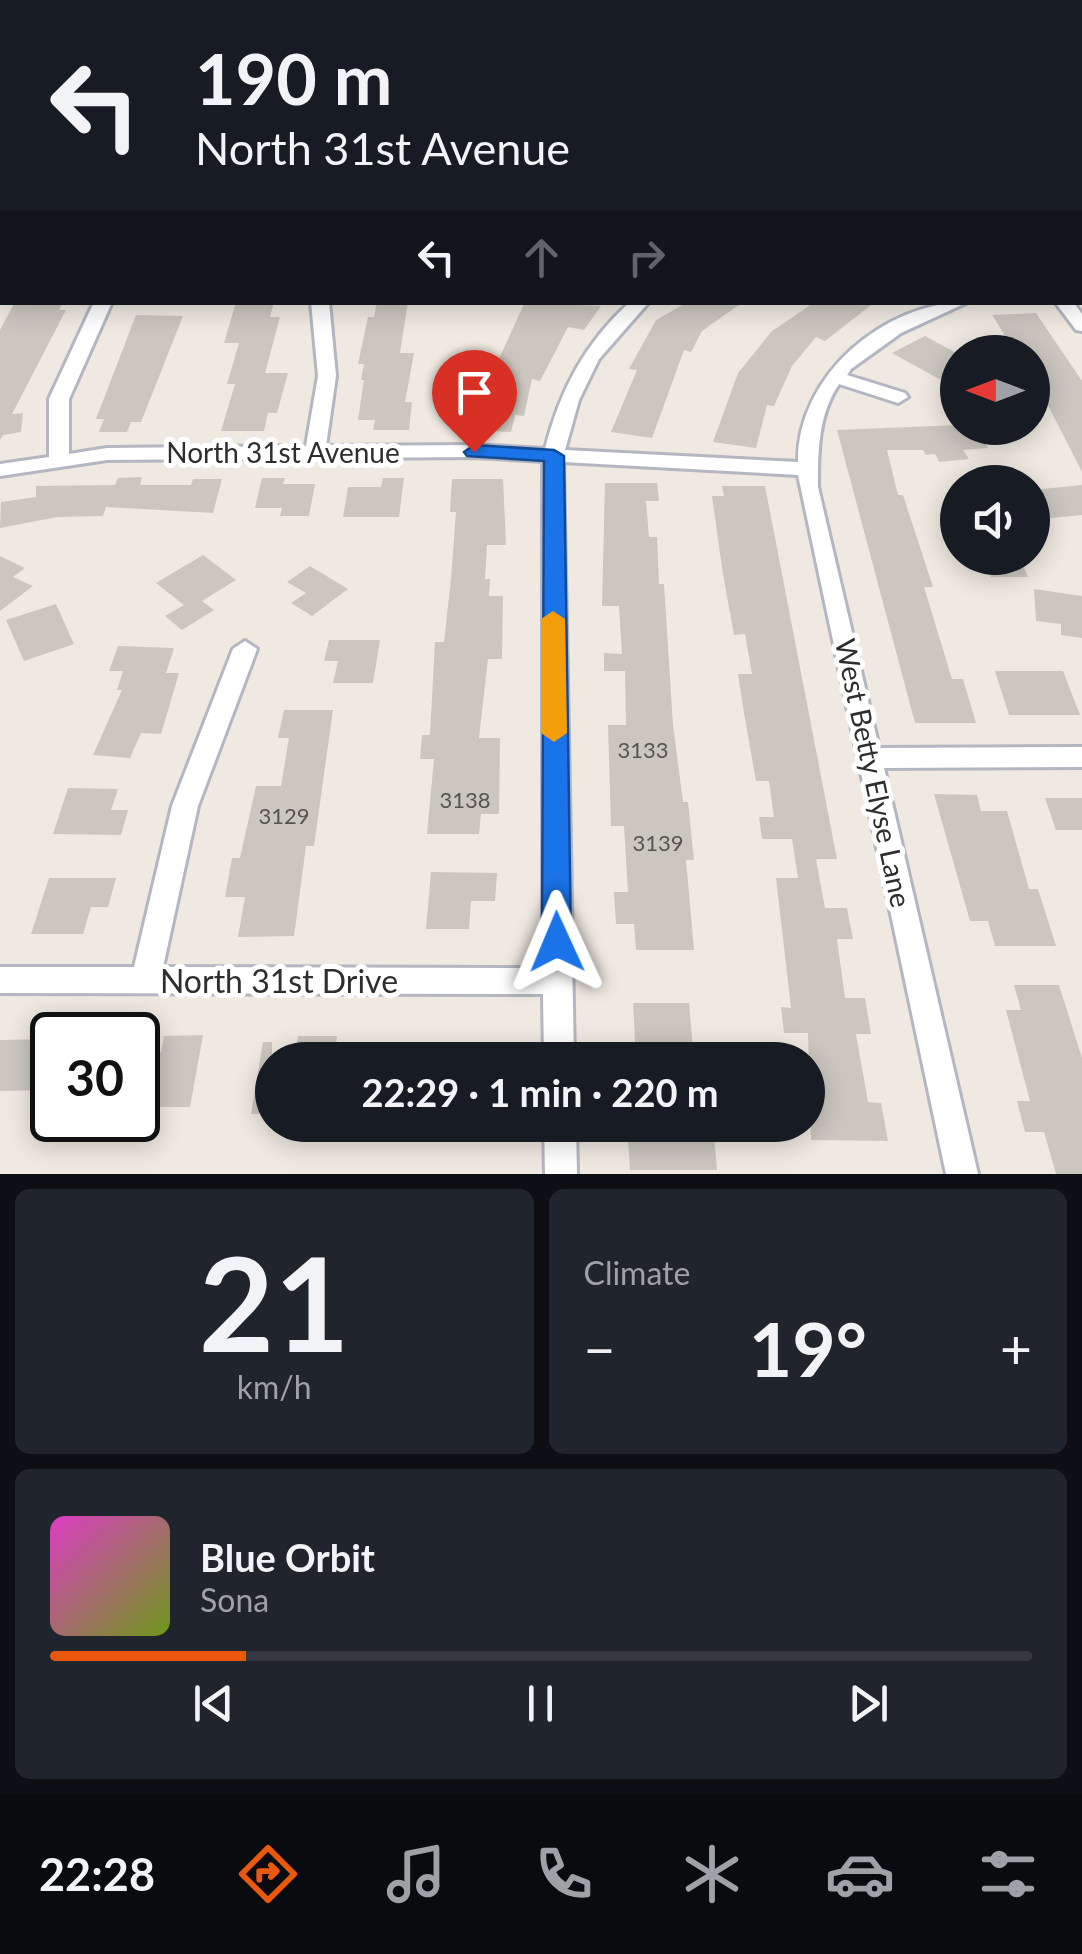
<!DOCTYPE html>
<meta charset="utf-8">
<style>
body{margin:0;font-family:Lato,sans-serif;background:#20242c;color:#f1f3f6;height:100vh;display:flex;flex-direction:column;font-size:38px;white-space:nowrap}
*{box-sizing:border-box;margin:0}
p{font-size:32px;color:#9ea1a6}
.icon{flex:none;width:55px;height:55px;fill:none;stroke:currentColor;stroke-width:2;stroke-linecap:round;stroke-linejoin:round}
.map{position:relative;height:1174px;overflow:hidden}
.drawer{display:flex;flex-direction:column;gap:15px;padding:15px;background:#0d0f14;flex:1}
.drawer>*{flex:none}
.top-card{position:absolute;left:0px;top:0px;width:1082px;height:305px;box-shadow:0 5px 25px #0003;background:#171b24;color:#f1f3f6;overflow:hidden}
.needle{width:65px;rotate:270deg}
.tools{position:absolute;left:940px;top:335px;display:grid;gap:20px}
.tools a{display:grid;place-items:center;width:110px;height:110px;border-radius:50%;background:#171b24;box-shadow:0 5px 25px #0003;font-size:50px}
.speed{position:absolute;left:30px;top:1012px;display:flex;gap:20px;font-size:50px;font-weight:700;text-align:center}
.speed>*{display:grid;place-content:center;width:130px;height:130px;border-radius:50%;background:#171b24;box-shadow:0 5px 25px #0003;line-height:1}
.speed .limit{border:5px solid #111;border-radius:15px;background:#fff;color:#111}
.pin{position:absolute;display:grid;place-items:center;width:85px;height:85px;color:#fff;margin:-102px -42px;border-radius:50% 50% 50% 0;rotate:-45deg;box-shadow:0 0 10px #0007}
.pin .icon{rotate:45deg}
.me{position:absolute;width:110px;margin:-55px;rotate:359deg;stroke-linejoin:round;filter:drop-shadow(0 0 8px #0008)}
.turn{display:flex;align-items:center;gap:35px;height:210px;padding:0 30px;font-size:45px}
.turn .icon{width:130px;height:130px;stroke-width:2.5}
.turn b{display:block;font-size:70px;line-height:85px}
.lanes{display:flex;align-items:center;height:95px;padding:0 30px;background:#0003;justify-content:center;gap:50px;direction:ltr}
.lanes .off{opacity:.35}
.big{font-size:75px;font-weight:700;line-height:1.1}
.drawer .tile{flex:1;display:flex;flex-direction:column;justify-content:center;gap:15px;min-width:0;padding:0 35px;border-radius:15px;background:#20242c}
.drawer .dial{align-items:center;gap:0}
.dial b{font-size:130px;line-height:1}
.song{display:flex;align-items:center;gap:30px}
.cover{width:120px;height:120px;border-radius:15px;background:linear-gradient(135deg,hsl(310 70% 55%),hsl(80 70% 35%))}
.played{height:10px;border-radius:5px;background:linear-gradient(90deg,#ea580c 20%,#363941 20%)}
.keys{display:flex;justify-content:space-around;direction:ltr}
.heat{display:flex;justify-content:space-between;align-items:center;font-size:55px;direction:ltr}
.drawer .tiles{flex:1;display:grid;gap:15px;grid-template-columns:1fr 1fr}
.tile:last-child{grid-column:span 2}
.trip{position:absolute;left:255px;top:1042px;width:570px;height:100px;border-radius:50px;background:#171b24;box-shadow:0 5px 25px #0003;font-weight:700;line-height:100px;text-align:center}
.tabs{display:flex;height:160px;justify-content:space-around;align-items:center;background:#090b0e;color:#9ea1a6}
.tabs .icon{width:70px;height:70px}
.tabs .current{color:#ea580c}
.tabs b{font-size:45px;color:#f1f3f6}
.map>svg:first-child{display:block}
</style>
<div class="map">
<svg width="1082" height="1174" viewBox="0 0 1082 1174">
<rect width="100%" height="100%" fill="#efe9e1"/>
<g fill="#cbc7bf">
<path d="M 15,302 L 63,302 L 59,310 L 66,310 L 12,414 L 23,413 L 21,432 L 3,435 L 0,440 L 0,330 Z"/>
<path d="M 236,302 L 274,302 L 270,317 L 280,317 L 265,373 L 288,373 L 277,413 L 268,413 L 264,431 L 221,431 L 235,384 L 227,384 L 239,343 L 224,343 Z"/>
<path d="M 377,302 L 408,302 L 400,353 L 414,353 L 405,402 L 412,402 L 409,430 L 373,430 L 375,420 L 358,420 L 364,380 L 361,380 L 364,364 L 358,364 L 368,317 L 374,317 Z"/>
<path d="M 525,302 L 601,306 L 584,330 L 568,327 L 540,381 L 532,379 L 524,416 L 515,415 L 511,432 L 461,429 L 468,400 L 492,362 L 497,363 Z"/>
<path d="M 688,302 L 743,302 L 702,331 L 691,352 L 684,350 L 652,438 L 611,432 L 637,370 L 629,369 L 656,320 Z"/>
<path d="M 815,302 L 875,302 L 825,341 L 816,337 L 792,366 L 774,406 L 767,405 L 756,448 L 713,442 L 738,373 L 772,331 Z"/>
<path d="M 1036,313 L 1082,381 L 1082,472 L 1032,374 L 1032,352 L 1019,352 L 1012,347 L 992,315 Z"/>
<path d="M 136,315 L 183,316 L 141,422 L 131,422 L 127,432 L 99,432 L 104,419 L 96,419 Z"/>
<path d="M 925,336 L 958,354 L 958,369 L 939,379 L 892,353 Z"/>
<path d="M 958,425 L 975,428 L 988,448 L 963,450 L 969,459 L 939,462 L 935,454 L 926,455 L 923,450 L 887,450 L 898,495 L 903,495 L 933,587 L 924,587 L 952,679 L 963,679 L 976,723 L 915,723 L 837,430 Z"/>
<path d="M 142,477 L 140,485 L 191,485 L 193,479 L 222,479 L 213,513 L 106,507 L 103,516 L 58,517 L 0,528 L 1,502 L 36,497 L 36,486 L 115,485 L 118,478 Z"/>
<path d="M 262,478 L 285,478 L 283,484 L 315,484 L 309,516 L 280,516 L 282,508 L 255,508 Z"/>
<path d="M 383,478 L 404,478 L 399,517 L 343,517 L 348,487 L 381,487 Z"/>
<path d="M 452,479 L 503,479 L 506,545 L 487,545 L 485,579 L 490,579 L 489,596 L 503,596 L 502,659 L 488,659 L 479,738 L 500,738 L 499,814 L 481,814 L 479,834 L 427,834 L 434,759 L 420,759 L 422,735 L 430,735 L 435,642 L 444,642 L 451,579 L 456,512 L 450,512 Z"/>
<path d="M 605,483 L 657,483 L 659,501 L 646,501 L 649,537 L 657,537 L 659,584 L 664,584 L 673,725 L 683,802 L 688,802 L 694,860 L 686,860 L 694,950 L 636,950 L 634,924 L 616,924 L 614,892 L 628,892 L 624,826 L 611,826 L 608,725 L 626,725 L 625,671 L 604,671 L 604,653 L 622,654 L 619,606 L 602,606 Z"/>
<path d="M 1082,485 L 1082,515 L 1032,520 L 1032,490 Z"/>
<path d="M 722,486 L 765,486 L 837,859 L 816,859 L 825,908 L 847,908 L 853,939 L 837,939 L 845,998 L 865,998 L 871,1034 L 856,1034 L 868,1102 L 881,1103 L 888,1141 L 811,1140 L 808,1033 L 784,1033 L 781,1007 L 791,1008 L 776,878 L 798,878 L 792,839 L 762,839 L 759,817 L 774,817 L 769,781 L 756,781 L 744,713 L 738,674 L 752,674 L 745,634 L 734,635 L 723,574 L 712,496 L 724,496 Z"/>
<path d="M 203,555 L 236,580 L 202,601 L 214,610 L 182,630 L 165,616 L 184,605 L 156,583 Z"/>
<path d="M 0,556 L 25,568 L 13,577 L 33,586 L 0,611 Z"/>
<path d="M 985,558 L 1020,558 L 1028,577 L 991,577 Z"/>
<path d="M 310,566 L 348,589 L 312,616 L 291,603 L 306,593 L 287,582 Z"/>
<path d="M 1034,589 L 1082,596 L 1082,638 L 1061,635 L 1061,624 L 1036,621 Z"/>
<path d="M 56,604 L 74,644 L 24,661 L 6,620 Z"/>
<path d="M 329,640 L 380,640 L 373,683 L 333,683 L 338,661 L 324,661 Z"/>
<path d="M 118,646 L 174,648 L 166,673 L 179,673 L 161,734 L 141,733 L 130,758 L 93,755 L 122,690 L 117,690 L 123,671 L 109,671 Z"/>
<path d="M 995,671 L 1063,671 L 1080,715 L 1009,715 Z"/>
<path d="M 284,710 L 333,710 L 314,846 L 306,846 L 294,936 L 238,937 L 245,897 L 225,897 L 232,858 L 240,858 L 256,786 L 281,786 L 289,738 L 278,738 Z"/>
<path d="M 68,788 L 118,789 L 111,810 L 128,810 L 121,835 L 53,834 Z"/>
<path d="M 934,794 L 977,795 L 981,811 L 1007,811 L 1029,889 L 1038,889 L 1056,946 L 995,946 L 988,921 L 970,921 Z"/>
<path d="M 1045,798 L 1082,798 L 1082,830 L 1056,830 Z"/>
<path d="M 431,872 L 497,873 L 495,901 L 471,901 L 469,929 L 426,929 Z"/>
<path d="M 49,878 L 116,878 L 108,907 L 91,907 L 83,934 L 31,934 Z"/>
<path d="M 1014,985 L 1059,985 L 1082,1058 L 1082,1174 L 1056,1174 L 1044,1132 L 1025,1132 L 1017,1101 L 1030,1101 L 1006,1010 L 1021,1010 Z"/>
<path d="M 633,1003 L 689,1003 L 694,1060 L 636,1060 Z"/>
<path d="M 203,1035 L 190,1107 L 138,1107 L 138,1052 L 161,1052 L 164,1036 Z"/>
<path d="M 298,1036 L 337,1036 L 334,1060 L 295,1060 Z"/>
<path d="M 52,1039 L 52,1090 L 0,1091 L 0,1040 Z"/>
<path d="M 263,1042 L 272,1042 L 272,1114 L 251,1114 Z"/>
<path d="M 627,1125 L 713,1125 L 717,1170 L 630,1170 Z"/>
</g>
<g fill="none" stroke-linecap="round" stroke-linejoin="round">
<defs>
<g id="minor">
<path d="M 860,0 L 873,0 L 874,2 L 862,2 Z"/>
<rect x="1080" y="6" width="2" height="8"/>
<rect x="0" y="52" width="2" height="8"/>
<rect x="1080" y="73" width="2" height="8"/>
<rect x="1080" y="283" width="2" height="10"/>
<path d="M 94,302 L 112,302 L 69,399 L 69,454 L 107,448 L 306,446 L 318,376 L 311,302 L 329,302 L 336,376 L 326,446 L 474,445 L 545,449 C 560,390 585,343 630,302 L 649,302 L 599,359 L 579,400 L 565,450 L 798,462 C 797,376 884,302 968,302 L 901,333 L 851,369 L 847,375 L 905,393 L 908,397 L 898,403 L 839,384 C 818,415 818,451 818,487 L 879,748 L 1082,747 L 1082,767 L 884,768 L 978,1174 L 946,1174 L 798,475 L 563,462 L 574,1060 L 544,1060 L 543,994 L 0,993 L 0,967 L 134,967 L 172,806 L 233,649 L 245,641 L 257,649 L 198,806 L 163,967 L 543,968 L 543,461 L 474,457 L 107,460 L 0,476 L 0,464 L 49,457 L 49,399 Z"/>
<path d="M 1055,302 L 1073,302 L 1082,314 L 1082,331 L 1076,330 Z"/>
<path d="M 544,1125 L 576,1125 L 577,1174 L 545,1174 Z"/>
</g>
</defs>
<use href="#minor" stroke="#b4b7c1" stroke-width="6"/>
<use href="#minor" fill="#fff" fill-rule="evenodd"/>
</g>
<path fill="#1a73e8" stroke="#114b97" stroke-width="2.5" d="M 474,445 L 554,450 L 564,456 L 571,942 L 567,951 L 557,954 L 546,951 L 542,942 L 544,461 L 467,456 L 464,452 Z"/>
<path fill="#f59e0b" d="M 553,611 L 565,619 L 567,733 L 554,742 L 541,733 L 541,619 Z"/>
<g text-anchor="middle" stroke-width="10" stroke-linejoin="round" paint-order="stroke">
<g font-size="22" fill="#555452">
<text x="643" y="758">3133</text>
<text x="465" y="808">3138</text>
<text x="284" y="824">3129</text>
<text x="658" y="851">3139</text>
</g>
<g font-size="28" fill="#2e2e2e" stroke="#fff">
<text x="283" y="463">North 31st Avenue</text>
<text transform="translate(873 773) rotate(78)" y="10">West Betty Elyse Lane</text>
</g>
<g font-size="32" fill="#2e2e2e" stroke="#fff">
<text x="279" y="993">North 31st Drive</text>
</g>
</g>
</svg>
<div class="tools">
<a><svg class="needle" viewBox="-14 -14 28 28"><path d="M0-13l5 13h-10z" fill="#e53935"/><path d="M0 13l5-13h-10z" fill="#9ea1a6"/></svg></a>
<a><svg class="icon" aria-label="sound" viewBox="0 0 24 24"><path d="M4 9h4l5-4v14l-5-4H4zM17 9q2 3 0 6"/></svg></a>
</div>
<div class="speed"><div class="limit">30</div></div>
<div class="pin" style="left:474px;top:452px;background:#d93025"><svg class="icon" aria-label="arrive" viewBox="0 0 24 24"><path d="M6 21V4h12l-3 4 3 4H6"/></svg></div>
<svg class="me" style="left:557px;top:942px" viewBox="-20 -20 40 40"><path d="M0-17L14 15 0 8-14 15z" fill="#1a73e8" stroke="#fff" stroke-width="4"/></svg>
<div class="trip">22:29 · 1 min · 220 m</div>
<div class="top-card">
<div class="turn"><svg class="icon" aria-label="left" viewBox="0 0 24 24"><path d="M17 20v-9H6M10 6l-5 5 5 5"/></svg><div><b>190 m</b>North 31st Avenue</div></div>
<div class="lanes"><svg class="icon" aria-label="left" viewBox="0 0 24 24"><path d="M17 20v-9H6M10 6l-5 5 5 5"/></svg><svg class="icon off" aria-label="ahead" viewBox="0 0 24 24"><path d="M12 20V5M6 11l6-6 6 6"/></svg><svg class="icon off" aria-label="right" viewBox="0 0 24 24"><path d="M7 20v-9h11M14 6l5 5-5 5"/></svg></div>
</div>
</div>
<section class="drawer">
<div class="tiles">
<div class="tile dial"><b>21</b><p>km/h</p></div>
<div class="tile"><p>Climate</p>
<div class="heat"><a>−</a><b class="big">19°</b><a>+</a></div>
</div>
<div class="tile">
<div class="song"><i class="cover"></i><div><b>Blue Orbit</b><p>Sona</p></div></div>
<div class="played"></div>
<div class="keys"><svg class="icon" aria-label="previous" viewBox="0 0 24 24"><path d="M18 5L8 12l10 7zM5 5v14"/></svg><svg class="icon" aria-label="pause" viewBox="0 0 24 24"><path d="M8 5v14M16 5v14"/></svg><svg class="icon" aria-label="next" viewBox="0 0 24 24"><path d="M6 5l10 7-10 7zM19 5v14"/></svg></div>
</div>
</div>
</section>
<nav class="tabs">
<b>22:28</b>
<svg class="icon current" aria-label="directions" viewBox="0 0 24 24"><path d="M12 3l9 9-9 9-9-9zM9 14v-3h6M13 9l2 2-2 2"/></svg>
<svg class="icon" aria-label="music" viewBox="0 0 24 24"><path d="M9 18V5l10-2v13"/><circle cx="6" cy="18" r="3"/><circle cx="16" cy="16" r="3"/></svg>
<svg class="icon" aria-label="phone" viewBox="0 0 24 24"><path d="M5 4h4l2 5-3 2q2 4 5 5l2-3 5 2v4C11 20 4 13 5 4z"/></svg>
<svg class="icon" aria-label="climate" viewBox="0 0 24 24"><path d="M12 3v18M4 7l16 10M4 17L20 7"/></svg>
<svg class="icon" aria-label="car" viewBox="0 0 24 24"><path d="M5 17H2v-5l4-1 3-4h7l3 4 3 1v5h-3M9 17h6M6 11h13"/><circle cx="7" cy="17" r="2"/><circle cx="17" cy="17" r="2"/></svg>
<svg class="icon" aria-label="filters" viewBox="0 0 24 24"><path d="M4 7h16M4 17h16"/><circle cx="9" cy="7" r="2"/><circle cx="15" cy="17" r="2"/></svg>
</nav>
